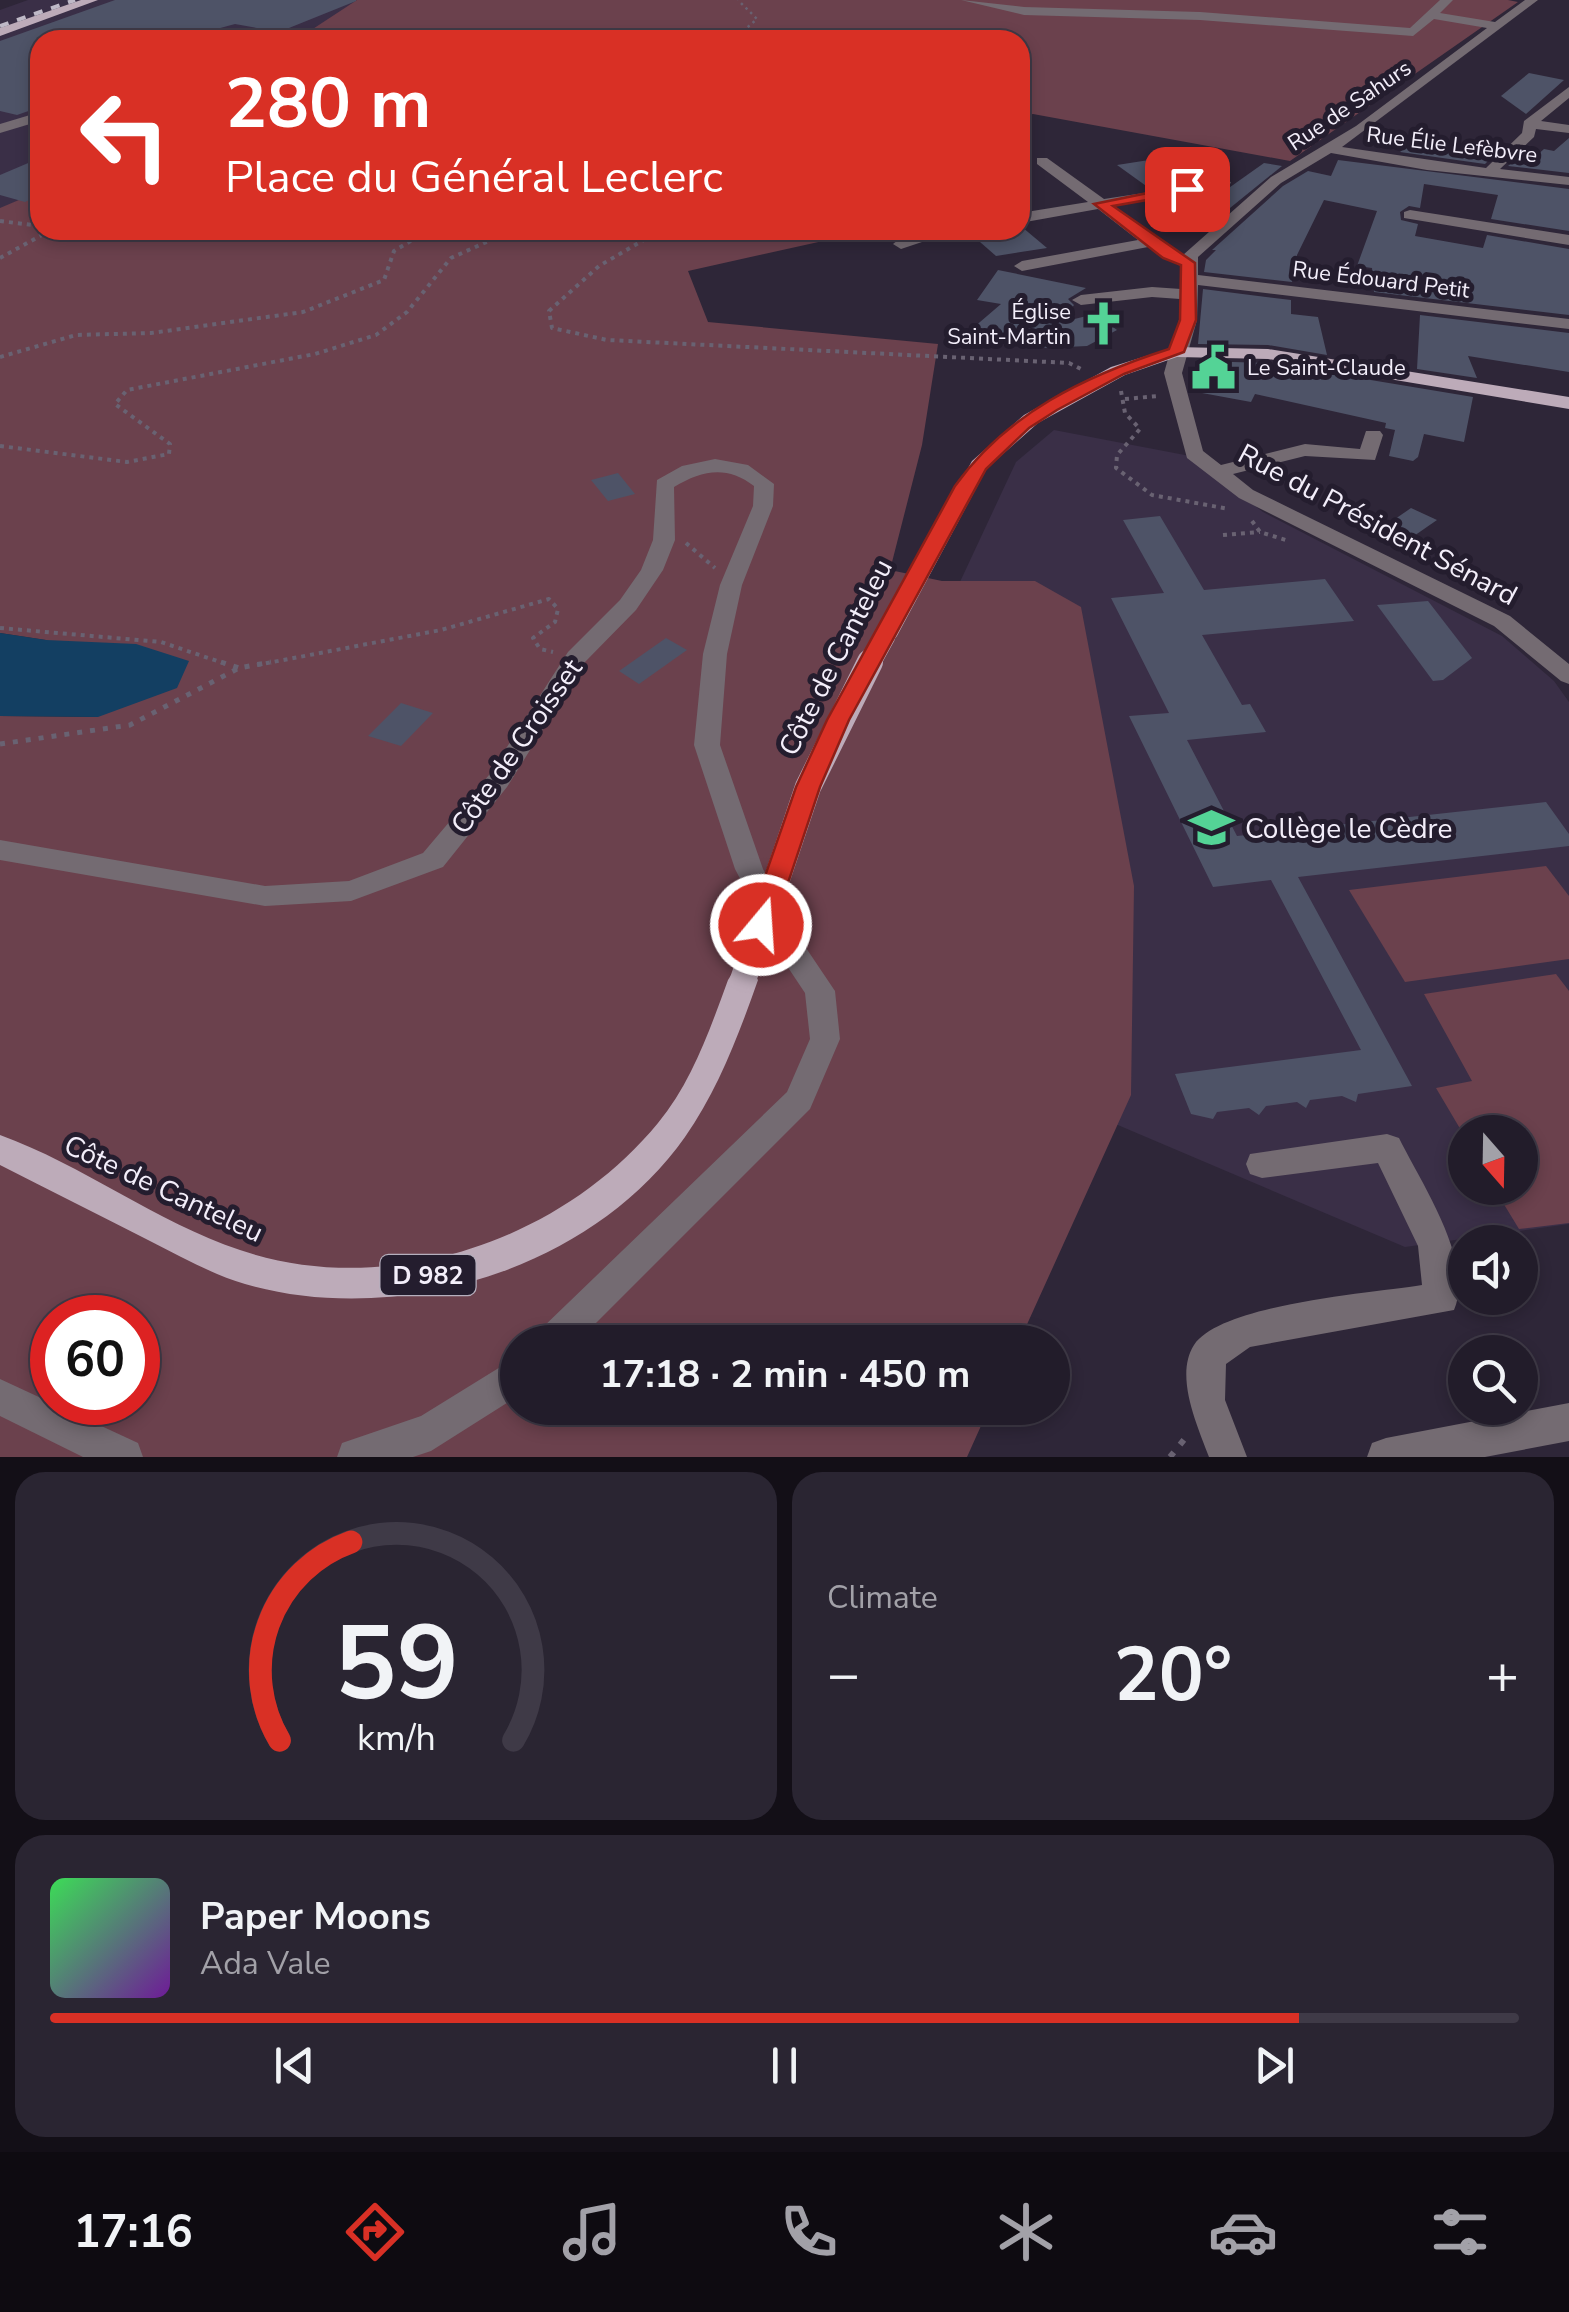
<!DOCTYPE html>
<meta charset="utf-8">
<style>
body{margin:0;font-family:"Nunito Sans",sans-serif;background:#2a2532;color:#f1f3f6;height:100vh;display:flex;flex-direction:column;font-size:38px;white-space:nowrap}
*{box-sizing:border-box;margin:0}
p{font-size:32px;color:#a2a1a8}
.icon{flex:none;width:55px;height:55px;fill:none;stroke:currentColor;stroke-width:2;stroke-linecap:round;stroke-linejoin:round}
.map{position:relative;height:1457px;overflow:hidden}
.side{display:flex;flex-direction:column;gap:15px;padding:15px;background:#130f17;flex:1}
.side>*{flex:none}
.guide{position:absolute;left:30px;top:30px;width:1000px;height:210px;border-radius:30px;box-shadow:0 5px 15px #0003,0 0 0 2px #3f3a47;background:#d93025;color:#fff;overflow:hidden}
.needle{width:65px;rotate:160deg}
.tools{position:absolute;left:1448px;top:1115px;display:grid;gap:20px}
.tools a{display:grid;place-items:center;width:90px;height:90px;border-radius:50%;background:#221c2a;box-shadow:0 5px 15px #0003,0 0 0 2px #3f3a47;font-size:50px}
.speed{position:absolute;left:30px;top:1295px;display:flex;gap:20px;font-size:50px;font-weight:700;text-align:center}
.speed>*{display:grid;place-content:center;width:130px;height:130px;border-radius:50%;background:#221c2a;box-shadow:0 5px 15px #0003,0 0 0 2px #3f3a47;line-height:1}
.speed .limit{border:15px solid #d22;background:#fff;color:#111}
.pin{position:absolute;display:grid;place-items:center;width:85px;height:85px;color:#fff;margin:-42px;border-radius:20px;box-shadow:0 5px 15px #0006}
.me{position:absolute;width:110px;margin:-55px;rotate:18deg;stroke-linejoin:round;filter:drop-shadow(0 0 8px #0008)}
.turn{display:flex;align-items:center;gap:35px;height:210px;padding:0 30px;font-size:45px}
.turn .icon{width:130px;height:130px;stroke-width:2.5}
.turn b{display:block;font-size:70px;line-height:85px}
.big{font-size:75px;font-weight:700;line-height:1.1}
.side .tile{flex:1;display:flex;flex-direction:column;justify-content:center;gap:15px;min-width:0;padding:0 35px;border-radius:30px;background:#2a2532}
.side .dial{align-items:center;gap:0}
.dial svg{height:260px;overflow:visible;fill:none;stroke:#3f3a47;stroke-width:7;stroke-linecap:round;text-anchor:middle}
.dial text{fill:#f1f3f6;stroke:none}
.song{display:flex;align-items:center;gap:30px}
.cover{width:120px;height:120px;border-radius:15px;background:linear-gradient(135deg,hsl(130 70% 55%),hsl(280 70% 35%))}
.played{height:10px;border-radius:5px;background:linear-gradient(90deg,#d93025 85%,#3f3a47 85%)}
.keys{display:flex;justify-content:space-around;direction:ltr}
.heat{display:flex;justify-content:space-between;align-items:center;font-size:55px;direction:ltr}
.side .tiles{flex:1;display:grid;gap:15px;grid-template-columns:1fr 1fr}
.tile:last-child{grid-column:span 2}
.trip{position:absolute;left:500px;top:1325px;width:570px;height:100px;border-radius:50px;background:#221c2a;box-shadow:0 5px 15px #0003,0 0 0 2px #3f3a47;font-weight:700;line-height:100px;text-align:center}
.tab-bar{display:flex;height:160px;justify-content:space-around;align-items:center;background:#0e0b11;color:#a2a1a8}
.tab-bar .icon{width:70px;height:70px}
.tab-bar .on{color:#d93025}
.tab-bar b{font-size:45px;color:#f1f3f6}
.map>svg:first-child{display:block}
</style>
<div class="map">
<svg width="1569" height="1457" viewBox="0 0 1569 1457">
<rect width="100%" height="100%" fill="#2e2638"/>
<g fill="#3a2f47" fill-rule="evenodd">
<path d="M 28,0 L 364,0 L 296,40 L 40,40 L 40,199 L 0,214 L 0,10 Z"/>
<path d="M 1054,430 L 1190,456 L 1263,512 L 1502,636 L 1554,681 L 1569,702 L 1569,1224 L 1405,1247 L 913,1038 L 952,599 L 1016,462 ZM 1465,1132 L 1520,1132 L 1520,1188 L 1465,1188 Z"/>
</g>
<g fill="#6b414d" fill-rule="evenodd">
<path d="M 357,0 L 1508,0 L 1518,2 L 1290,161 L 1033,114 L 1020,116 L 1020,40 L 296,40 Z"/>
<path d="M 40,191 L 40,230 L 831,230 L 832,239 L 688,271 L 708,322 L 938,344 L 922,445 L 890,570 L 942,581 L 1035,581 L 1081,607 L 1134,886 L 1131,1095 L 1019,1342 L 518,1342 L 518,1408 L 989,1408 L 967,1457 L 0,1457 L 0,716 L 98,717 L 46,640 L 0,633 L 0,208 ZM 52,1318 L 138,1318 L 138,1402 L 52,1402 Z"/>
<path d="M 1546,866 L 1569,896 L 1569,959 L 1405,982 L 1349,890 Z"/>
<path d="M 1556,974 L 1569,991 L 1569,1223 L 1519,1229 L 1494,1188 L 1520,1188 L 1520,1132 L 1465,1132 L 1465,1137 L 1436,1088 L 1472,1081 L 1424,994 Z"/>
</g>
<path fill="#133f62" d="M 0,633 L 46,640 L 136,644 L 189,661 L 177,688 L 98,717 L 0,716 Z"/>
<g fill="#4e5367">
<path d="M 115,0 L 356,0 L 356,1 L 279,32 L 235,24 L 176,40 L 40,40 L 40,107 L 17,115 L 0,111 L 0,41 Z"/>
<path d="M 1529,73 L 1564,80 L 1526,114 L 1501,96 Z"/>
<path d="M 1569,138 L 1569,173 L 1508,166 L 1513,162 L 1526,165 L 1544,149 L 1554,151 Z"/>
<path d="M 1412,142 L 1454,148 L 1492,157 L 1485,164 L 1400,152 Z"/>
<path d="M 40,158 L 40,195 L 25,202 L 0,195 L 0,175 Z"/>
<path d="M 1162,158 L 1194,181 L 1149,188 L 1117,165 Z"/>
<path d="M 1338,160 L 1569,189 L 1569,231 L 1491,219 L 1498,195 L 1424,184 L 1420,208 L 1409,206 L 1400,212 L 1401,220 L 1418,224 L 1415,236 L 1483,248 L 1487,235 L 1569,249 L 1569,315 L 1374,292 L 1372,268 L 1357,266 L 1377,211 L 1324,200 L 1297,255 L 1292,282 L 1204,272 L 1206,260 L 1216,250 L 1212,250 L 1283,186 L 1308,171 L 1331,176 Z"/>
<path d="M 1264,163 L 1282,166 L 1230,208 L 1209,202 Z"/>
<path d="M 1022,227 L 1047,248 L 996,256 L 972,235 Z"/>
<path d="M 998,270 L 1086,288 L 1068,299 L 1074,305 L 1062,322 L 1095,314 L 1117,330 L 1087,346 L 1046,348 L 973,328 L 1001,304 L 977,300 Z"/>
<path d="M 1203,289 L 1291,300 L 1291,314 L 1318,317 L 1327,355 L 1268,345 L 1198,344 Z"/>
<path d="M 1420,315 L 1569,333 L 1569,372 L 1468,356 L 1477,378 L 1417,369 Z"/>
<path d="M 1198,361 L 1268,363 L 1473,397 L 1464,442 L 1424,434 L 1418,457 L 1413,461 L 1389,456 L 1395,430 L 1385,428 L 1386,423 L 1255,394 L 1251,402 L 1202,393 Z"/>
<path d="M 618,473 L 635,494 L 608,501 L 591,480 Z"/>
<path d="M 1411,508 L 1437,520 L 1411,538 L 1385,526 Z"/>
<path d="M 1160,516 L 1204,590 L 1325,579 L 1354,621 L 1202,635 L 1242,705 L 1250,704 L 1266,732 L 1187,740 L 1237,836 L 1546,802 L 1569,834 L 1569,846 L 1298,877 L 1412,1086 L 1358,1094 L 1356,1102 L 1342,1096 L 1310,1100 L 1306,1108 L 1297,1102 L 1266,1106 L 1259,1115 L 1249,1108 L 1217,1112 L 1213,1119 L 1191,1114 L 1175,1074 L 1361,1050 L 1271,880 L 1213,887 L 1129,716 L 1169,713 L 1111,598 L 1164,593 L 1123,520 Z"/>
<path d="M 1428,601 L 1472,658 L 1443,680 L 1433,681 L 1377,605 Z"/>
<path d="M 666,638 L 687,650 L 639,684 L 619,671 Z"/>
<path d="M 401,703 L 433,713 L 401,746 L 368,736 Z"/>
</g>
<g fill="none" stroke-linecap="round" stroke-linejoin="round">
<path stroke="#696272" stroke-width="2.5" stroke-dasharray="2.5 4" stroke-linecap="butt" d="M 733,40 L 757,19 L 738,0"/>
<g stroke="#696272" stroke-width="4" stroke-dasharray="4 5" stroke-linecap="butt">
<path d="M 0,221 L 40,226"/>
<path d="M 661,230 L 599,266 L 549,311 L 552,328 L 607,340 L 1069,363 L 1081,369"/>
<path d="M 0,258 L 51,230"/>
<path d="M 0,357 L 76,335 L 151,333 L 303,312 L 384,280 L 394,251 L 429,230"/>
<path d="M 1121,391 L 1125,413 L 1140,429 L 1117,455 L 1116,468 L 1152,495 L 1229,509"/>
<path d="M 1125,399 L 1158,396"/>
<path d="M 0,446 L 127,462 L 169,454 L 170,444 L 115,404 L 127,390 L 315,354 L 376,335 L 407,312 L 451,258 L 513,230"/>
<path d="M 1252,521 L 1260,532 L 1289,541"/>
<path d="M 1223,535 L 1260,532"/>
<path d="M 686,543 L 715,568"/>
<path d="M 0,628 L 161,642 L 229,665"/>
<path d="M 257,665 L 441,630 L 549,599 L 558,609 L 555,622 L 533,638 L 540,649 L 553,652"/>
</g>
<g stroke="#696272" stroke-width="5" stroke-dasharray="5 8" stroke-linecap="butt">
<path d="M 221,662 L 239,668"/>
<path d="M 0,744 L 130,725 L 239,668 L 271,662"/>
</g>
<path stroke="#696272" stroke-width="6" stroke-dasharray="6 10" stroke-linecap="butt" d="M 1170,1457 L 1187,1436"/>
<g fill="#746b72" fill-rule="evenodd">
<path d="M 961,0 L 1024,7 L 1200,12 L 1410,28 L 1440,0 L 1453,0 L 1440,13 L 1495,22 L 1525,0 L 1538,0 L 1342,147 L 1486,168 L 1522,133 L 1524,121 L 1569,87 L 1569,98 L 1541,121 L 1569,125 L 1569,133 L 1536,129 L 1534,137 L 1500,169 L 1569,177 L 1569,185 L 1427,170 L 1331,153 L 1281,183 L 1198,257 L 1198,275 L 1569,319 L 1569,329 L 1198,285 L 1197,320 L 1182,373 L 1203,451 L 1221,465 L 1305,444 L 1360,449 L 1366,431 L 1380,431 L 1383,435 L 1375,460 L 1305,456 L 1233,474 L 1253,490 L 1510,616 L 1569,664 L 1569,684 L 1561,681 L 1494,626 L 1239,498 L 1187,458 L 1164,373 L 1179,320 L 1180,299 L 1152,297 L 1081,305 L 1072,300 L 1081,295 L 1152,287 L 1181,289 L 1181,266 L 1148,247 L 1022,271 L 1014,266 L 1022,261 L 1138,240 L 1098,209 L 1020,223 L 1020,213 L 1088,202 L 1037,164 L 1037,158 L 1047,158 L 1104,199 L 1229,180 L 1231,183 L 1224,187 L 1114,206 L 1183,255 L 1271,177 L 1356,126 L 1487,28 L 1434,19 L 1413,36 L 1200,20 L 1024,15 Z"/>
<path d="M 262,30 L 285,40 L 218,40 Z"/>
<path d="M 40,112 L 40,121 L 0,133 L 0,124 Z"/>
<path d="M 1410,210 L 1569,235 L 1569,245 L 1404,218 L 1404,212 Z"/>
<path d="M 921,230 L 958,230 L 901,249 L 893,244 L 907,233 Z"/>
<path d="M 715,459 L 748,465 L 774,484 L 773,506 L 742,585 L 727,654 L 720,745 L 763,869 L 802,942 L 835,991 L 840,1039 L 810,1109 L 577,1342 L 535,1342 L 540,1330 L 787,1092 L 810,1039 L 805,993 L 781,957 L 735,869 L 694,745 L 703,654 L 720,585 L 753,506 L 754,486 C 727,465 702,470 674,487 L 675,540 L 663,570 L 636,610 L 585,662 L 507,787 L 443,867 L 351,901 L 265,906 L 0,860 L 0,840 L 265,886 L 349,881 L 423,853 L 489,775 L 568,652 L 620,600 L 641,570 L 653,540 L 657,480 L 682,466 Z"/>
<path d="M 1387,1134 L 1399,1138 C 1420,1181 1475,1262 1454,1310 L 1250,1347 L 1226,1364 L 1225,1400 L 1247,1457 L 1209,1457 C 1198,1427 1174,1376 1194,1345 C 1221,1304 1372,1293 1422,1285 L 1418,1246 L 1378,1163 L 1262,1178 L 1250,1174 L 1246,1164 L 1250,1154 Z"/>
<path d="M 518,1356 L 518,1396 L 431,1451 L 413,1457 L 337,1457 L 342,1443 L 421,1416 Z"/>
<path d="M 0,1379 L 138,1443 L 143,1457 L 83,1457 L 0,1416 Z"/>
<path d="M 1569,1403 L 1569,1441 L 1485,1457 L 1367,1457 L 1372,1443 L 1386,1438 Z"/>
</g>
<g fill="#bdabb9" fill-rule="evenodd">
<path d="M 81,0 L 98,0 L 0,36 L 0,28 Z"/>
<path d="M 1175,347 L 1268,349 L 1569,397 L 1569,409 L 1268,359 L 1177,357 L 1125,375 L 1038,423 L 987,468 L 897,636 L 893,641 L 877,641 L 873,636 L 972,461 L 1024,415 L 1111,367 Z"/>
<path d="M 743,968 L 753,972 L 758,980 C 739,1034 718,1090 685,1137 C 591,1270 398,1328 245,1284 C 211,1274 180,1256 148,1240 C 99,1215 49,1190 0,1165 L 0,1135 C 83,1165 156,1222 240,1250 C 388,1300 561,1241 658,1123 C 692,1082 710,1029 728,980 L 733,972 Z"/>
</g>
<path stroke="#bfb9c7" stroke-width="4" stroke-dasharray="9 9" stroke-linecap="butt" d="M 0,26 L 75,0"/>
<path stroke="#bdabb9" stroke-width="21" d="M 869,665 L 885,636"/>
<path stroke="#bdabb9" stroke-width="26" d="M 743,980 L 808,787 L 870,662"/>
</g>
<path fill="#d93025" stroke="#8d1f18" stroke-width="2.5" d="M 1187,185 L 1192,192 L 1113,206 L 1195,263 L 1196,320 L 1184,352 L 1124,374 L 1057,410 L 1029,428 L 986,469 L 849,720 L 820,787 L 774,925 L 770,932 L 752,932 L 748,925 L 796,787 L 827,720 L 955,486 C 1007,413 1085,376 1169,349 L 1180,320 L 1181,265 L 1163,258 L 1094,204 Z"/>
<defs>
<symbol id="church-bare" viewBox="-9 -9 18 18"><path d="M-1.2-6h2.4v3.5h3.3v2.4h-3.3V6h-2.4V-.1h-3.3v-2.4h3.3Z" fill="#54d396" stroke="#241d2e" stroke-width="2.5" paint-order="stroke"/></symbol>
<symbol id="civic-bare" viewBox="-9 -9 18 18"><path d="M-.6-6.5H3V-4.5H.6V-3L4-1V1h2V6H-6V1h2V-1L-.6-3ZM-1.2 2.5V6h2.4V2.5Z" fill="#54d396" stroke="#241d2e" stroke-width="2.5" paint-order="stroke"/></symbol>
<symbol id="school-bare" viewBox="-9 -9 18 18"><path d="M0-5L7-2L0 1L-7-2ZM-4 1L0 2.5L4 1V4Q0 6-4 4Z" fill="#54d396" stroke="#241d2e" stroke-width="2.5" paint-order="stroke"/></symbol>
</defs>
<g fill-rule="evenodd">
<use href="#church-bare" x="1072" y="292" width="63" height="63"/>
<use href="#civic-bare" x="1182" y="336" width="63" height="63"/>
<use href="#school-bare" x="1180" y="796" width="63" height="63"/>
</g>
<g text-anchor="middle" stroke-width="10" stroke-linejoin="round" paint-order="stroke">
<g font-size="22" fill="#f3eefa" stroke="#241d2e">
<text transform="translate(1349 105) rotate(-34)" y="8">Rue de Sahurs</text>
<text transform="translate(1452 144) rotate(7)" y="8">Rue Élie Lefèbvre</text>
<text transform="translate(1381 279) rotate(7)" y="8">Rue Édouard Petit</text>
</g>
<g font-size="22" fill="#f3eefa" stroke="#241d2e" text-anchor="end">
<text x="1071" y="319">Église<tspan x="1071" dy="25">Saint-Martin</tspan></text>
<text x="1247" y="375" text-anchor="start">Le Saint-Claude</text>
</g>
<rect fill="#241d2e" stroke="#b5afbd" stroke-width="2.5" x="380.5" y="1255" width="95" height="40" rx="8"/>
<g font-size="25" font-weight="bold" fill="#f3eefa">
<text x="428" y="1284">D 982</text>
</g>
<g font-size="28" fill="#f3eefa" stroke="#241d2e">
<text transform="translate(1378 524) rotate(28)" y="10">Rue du Président Sénard</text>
<text transform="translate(835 657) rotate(-63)" y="10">Côte de Canteleu</text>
<text transform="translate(516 746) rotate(-55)" y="10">Côte de Croisset</text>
<text transform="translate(164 1188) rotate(25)" y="10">Côte de Canteleu</text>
</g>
<g font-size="28" fill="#f3eefa" stroke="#241d2e" text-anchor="start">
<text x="1245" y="838">Collège le Cèdre</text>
</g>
</g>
</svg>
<div class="tools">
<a><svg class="needle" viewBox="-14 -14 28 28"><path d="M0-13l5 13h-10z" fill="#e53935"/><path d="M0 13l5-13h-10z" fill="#a2a1a8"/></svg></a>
<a><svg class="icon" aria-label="sound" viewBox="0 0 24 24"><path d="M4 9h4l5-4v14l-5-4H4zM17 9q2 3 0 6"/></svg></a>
<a><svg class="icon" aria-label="search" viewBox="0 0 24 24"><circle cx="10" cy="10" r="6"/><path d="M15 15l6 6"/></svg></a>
</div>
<div class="speed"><div class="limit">60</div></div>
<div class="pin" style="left:1187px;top:189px;background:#d93025"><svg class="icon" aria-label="arrive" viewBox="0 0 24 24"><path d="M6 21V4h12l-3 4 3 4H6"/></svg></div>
<svg class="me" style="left:761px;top:925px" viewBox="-20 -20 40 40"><circle r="17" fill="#d93025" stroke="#fff" stroke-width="3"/><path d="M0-11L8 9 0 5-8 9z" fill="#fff"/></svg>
<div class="trip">17:18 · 2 min · 450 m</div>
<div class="guide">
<div class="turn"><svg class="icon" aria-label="left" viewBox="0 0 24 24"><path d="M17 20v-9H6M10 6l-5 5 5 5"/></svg><div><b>280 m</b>Place du Général Leclerc</div></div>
</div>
</div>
<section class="side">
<div class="tiles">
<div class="tile dial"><svg viewBox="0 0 100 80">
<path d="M14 69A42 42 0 1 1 86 69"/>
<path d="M14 69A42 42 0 0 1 36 8" stroke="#d93025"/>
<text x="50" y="56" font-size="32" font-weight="700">59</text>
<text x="50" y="72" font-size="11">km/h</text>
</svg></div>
<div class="tile"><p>Climate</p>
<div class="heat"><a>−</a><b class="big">20°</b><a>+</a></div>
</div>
<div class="tile">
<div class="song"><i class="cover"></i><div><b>Paper Moons</b><p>Ada Vale</p></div></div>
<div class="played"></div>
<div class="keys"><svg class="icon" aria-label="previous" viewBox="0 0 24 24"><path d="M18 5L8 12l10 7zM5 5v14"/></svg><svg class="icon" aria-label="pause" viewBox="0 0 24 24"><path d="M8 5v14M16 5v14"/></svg><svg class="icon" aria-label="next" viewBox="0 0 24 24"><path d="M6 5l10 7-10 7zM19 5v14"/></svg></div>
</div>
</div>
</section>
<nav class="tab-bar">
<b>17:16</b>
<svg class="icon on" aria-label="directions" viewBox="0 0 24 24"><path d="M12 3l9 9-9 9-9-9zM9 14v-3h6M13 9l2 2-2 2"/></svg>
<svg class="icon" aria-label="music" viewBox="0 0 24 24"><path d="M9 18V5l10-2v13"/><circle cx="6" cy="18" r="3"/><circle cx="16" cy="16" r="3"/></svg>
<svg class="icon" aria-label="phone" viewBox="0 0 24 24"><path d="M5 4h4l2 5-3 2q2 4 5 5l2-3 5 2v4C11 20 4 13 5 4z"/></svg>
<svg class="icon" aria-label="climate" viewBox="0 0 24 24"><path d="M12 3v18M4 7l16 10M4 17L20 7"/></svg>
<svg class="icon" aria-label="car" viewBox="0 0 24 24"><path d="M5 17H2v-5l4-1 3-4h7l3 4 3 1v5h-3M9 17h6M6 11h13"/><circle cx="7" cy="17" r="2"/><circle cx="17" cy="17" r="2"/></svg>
<svg class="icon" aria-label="filters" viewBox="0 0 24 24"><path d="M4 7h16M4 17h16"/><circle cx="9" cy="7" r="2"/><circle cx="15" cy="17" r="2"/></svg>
</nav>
